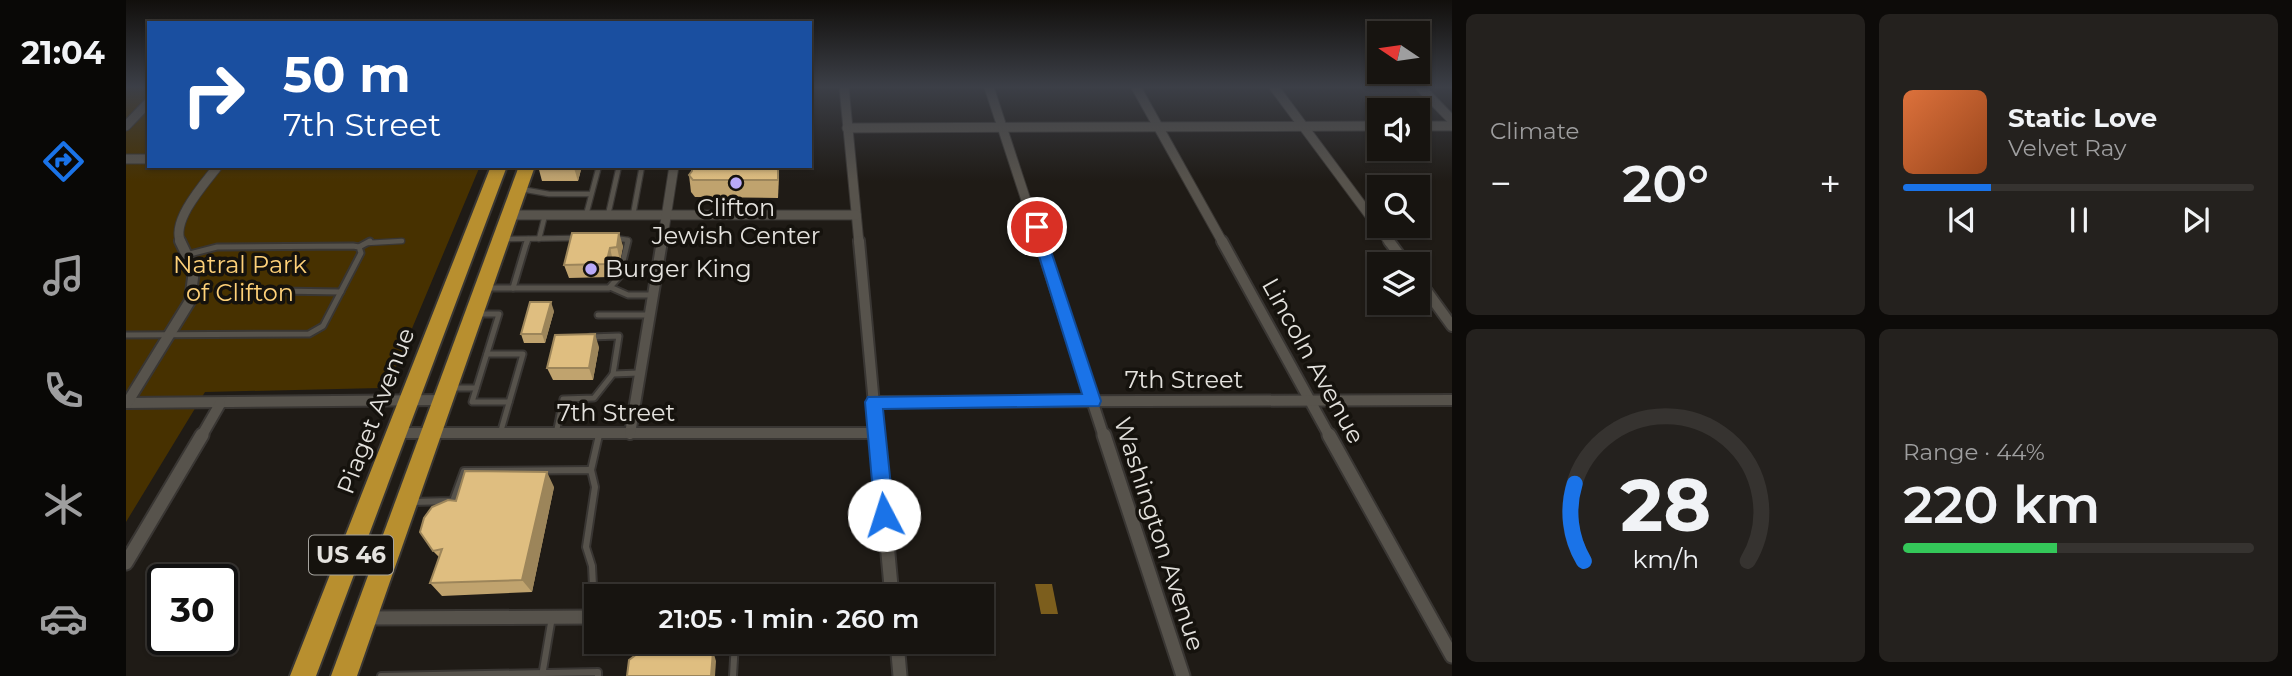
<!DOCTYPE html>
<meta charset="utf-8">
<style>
body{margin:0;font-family:Montserrat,sans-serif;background:#24211e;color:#f1f3f6;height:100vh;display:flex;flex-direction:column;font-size:26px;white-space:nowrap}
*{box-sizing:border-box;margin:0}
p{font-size:23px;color:#9e9e9f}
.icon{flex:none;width:38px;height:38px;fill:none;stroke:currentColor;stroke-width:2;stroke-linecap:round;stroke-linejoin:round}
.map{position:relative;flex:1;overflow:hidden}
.drawer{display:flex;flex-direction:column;gap:14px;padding:14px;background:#0d0b09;width:840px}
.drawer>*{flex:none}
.banner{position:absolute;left:21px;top:21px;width:665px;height:147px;border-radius:0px;box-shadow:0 2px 5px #0004,0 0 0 2px #363330;background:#1a4fa0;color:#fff;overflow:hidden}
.needle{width:46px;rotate:283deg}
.fabs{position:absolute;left:1241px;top:21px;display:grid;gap:14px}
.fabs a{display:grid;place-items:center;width:63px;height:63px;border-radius:0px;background:#171410;box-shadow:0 2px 5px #0004,0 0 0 2px #363330;font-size:35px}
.speed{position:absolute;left:21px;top:564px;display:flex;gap:14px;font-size:35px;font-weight:700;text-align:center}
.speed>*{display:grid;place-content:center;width:91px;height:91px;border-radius:50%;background:#171410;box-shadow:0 2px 5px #0004,0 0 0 2px #363330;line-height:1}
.speed .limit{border:4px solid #111;border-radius:10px;background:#fff;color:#111}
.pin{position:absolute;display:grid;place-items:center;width:60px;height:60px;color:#fff;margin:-30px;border:4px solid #fff;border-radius:50%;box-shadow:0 2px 7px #0007}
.me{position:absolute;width:77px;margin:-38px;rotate:355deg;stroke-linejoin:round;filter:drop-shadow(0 0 5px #0008)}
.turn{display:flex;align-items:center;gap:24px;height:147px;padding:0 21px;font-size:32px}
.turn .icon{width:91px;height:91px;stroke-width:2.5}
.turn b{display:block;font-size:49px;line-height:60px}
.big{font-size:52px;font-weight:600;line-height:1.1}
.drawer .widget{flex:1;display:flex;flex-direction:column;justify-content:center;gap:10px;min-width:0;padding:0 24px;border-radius:10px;background:#24211e}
.drawer .dial{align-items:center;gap:0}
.dial svg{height:182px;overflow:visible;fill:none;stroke:#363330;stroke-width:7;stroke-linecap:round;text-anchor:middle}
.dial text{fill:#f1f3f6;stroke:none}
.song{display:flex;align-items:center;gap:21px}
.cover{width:84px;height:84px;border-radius:10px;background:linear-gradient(135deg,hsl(20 70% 55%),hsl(20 70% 35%))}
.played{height:7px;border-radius:4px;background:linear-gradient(90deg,#1a73e8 25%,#363330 25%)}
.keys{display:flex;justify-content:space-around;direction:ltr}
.heat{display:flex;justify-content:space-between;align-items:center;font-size:38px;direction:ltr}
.charge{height:10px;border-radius:5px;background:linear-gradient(90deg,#34c759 44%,#363330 0)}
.drawer .tiles{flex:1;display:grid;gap:14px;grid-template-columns:repeat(2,1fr)}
.trip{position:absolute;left:458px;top:584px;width:410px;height:70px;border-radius:0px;background:#171410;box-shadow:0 2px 5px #0004,0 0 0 2px #363330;font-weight:600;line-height:70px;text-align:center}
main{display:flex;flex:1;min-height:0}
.dock{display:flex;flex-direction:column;width:126px;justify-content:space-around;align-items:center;background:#090806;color:#9e9e9f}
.dock .icon{width:49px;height:49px}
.dock .active{color:#1a73e8}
.dock b{font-size:32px;color:#f1f3f6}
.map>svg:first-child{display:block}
</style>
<main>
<nav class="dock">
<b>21:04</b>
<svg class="icon active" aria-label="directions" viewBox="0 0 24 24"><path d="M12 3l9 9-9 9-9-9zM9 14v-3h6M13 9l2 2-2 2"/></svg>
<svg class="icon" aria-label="music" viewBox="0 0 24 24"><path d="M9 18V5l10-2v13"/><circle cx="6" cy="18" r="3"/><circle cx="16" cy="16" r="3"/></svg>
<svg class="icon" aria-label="phone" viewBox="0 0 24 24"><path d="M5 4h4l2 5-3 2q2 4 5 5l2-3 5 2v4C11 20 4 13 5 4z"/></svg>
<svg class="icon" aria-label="climate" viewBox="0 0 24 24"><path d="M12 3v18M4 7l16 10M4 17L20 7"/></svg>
<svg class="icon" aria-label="car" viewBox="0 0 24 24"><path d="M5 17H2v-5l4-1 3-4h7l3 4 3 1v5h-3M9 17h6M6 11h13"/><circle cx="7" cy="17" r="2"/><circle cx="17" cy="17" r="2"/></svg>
</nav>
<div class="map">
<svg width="1326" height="676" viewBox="0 0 1326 676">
<rect width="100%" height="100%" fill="#1f1b16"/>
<path fill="#473100" d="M 0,87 L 23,87 L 23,166 L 354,166 L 264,381 L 254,388 L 79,392 L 0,522 Z"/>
<path fill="#7c5e1d" d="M 909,584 L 926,584 L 932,614 L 915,614 Z"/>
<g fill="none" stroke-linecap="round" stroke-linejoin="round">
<defs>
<g id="service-far2">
<path d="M 395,189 L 423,194 L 465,194"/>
<path d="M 460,215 L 473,166"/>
<path d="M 482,215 L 493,166"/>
<path d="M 507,215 L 516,166"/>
<path d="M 489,238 L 502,240 L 501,243"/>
<path d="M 377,239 L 451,238"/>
<path d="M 413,239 L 419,215"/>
<path d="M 241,243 L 276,241"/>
<path d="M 401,243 L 402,239"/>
</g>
<g id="service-far1">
<path d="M 233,247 L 244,241"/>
<path d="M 484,287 L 502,295 L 528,295"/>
<path d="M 360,288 L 483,288 L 493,277 L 502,241"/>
<path d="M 387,288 L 401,241"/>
<path d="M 152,291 L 215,292"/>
<path d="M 352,314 L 373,314 L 346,402 L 383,402"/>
<path d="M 472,315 L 525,315"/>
<path d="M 0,335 L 183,334 L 197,326 L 235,253 L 233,247 L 227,246 L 91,247 L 60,255"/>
<path d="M 464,337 L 493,336 L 487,374"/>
<path d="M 361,354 L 397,354 L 374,434"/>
<path d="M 324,388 L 350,388"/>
<path d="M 430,434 L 437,399 L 468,398 L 487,374 L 513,373"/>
<path d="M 472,437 L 473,434"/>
</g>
<g id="service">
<path d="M 465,470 L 473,435"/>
<path d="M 285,502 L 327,501 L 338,471 L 465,470 L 469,487 L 460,547 L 466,566 L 467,586 L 462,617"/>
<path d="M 255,676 L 472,672 L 472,676"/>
<path d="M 416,676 L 426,617"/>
<path d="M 607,676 L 609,642"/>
</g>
<g id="minor-far2">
<path d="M 718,87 L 733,243"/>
<path d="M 863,87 L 914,243"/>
<path d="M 1010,87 L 1097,243"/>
<path d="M 1148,87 L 1264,243"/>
<path d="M 1294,87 L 1326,120"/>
<path d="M 0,126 L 23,102"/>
<path d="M 1292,126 L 1326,126"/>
<path d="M 721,128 L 1253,126"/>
<path d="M 0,159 L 23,159"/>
<path d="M 383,215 L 730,215"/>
<path d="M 55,243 C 44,221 79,183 92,166"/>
<path d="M 536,243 L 548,166"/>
</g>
<g id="minor-far1">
<path d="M 733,241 L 751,437"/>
<path d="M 914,241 L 978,437"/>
<path d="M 1096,241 L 1204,437"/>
<path d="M 1263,241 L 1280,264"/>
<path d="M 1292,279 L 1326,326"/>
<path d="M 748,402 L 1326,400"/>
<path d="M 0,403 L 317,400"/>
<path d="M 1,403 L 64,301 L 68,270 L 54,241"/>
<path d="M 272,433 L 751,433"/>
<path d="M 504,434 L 536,241"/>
<path d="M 75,437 L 94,404"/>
</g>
<g id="minor">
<path d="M 751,435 L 766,597"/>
<path d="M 978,435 L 1057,676"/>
<path d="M 1203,435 L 1326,656"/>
<path d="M 0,563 L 76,435"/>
<path d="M 239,618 L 471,617"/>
<path d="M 771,642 L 774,676"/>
</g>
<g id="trunk">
<path d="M 365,166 L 381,166 L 190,676 L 164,676 Z"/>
<path d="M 393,166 L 409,166 L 231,676 L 205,676 Z"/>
</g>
</defs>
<use href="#service-far2" stroke="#393633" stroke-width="7"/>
<use href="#service-far1" stroke="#393633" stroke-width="9"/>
<use href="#service" stroke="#393633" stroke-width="10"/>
<use href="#minor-far2" stroke="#393633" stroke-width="11"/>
<use href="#minor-far1" stroke="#393633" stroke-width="14"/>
<use href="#minor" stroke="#393633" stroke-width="17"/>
<use href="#trunk" stroke="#393633" stroke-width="4"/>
<use href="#service-far2" stroke="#57534c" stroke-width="4.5"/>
<use href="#service-far1" stroke="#57534c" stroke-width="5"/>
<use href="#service" stroke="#57534c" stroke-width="6"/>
<use href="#minor-far2" stroke="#57534c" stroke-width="9"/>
<use href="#minor-far1" stroke="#57534c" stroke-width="10"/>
<use href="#minor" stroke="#57534c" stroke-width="13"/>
<use href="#trunk" fill="#b88f2f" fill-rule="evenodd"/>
</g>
<g fill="#c0a36e">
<path d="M 412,166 L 456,166 L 452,181 L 416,181 Z"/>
<path d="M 566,171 L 653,177 L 652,198 L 569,197 L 565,192 L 563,175 Z"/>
<path d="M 446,233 L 497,246 L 494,261 L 487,261 L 484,277 L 443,278 L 438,265 Z"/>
<path d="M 428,311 L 419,343 L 398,343 L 395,334 Z"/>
<path d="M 473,347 L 467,380 L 427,380 L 421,368 Z"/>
<path d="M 428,487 L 406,592 L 316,596 L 304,583 L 313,557 L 307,551 L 330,501 Z"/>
</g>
<g fill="#9c855a">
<path d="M 448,166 L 456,166 L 452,181 L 448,168 Z"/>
<path d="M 493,233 L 497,246 L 494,261 L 491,247 Z"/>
<path d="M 484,248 L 487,261 L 484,277 L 480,264 Z"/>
<path d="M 425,302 L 428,311 L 419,343 L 416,334 Z"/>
<path d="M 469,334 L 473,347 L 467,380 L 463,368 Z"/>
<path d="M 421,472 L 428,487 L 406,592 L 396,580 Z"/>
<path d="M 587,651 L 590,661 L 589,676 L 585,676 Z"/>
</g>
<g fill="#dfbe80" stroke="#9c855a" stroke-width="2">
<path d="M 412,166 L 448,166 L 448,168 L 411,168 Z"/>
<path d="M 566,166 L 652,166 L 652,180 L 567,180 L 563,175 L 566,171 Z"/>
<path d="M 446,233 L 493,233 L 491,247 L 484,248 L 480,264 L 438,265 Z"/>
<path d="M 404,302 L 425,302 L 416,334 L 395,334 Z"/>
<path d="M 469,334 L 463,368 L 421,368 L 429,335 Z"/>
<path d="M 339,471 L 421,472 L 396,580 L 304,583 L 316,549 L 307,551 L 294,532 L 298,518 L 306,507 L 322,500 L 330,501 Z"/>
<path d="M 515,651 L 587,651 L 585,676 L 501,676 L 503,660 Z"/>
</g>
<linearGradient id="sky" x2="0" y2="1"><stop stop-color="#110f0c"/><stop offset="0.48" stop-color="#3c3f47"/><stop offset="1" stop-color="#3c3f47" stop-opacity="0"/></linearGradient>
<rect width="1326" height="181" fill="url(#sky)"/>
<path fill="#1a73e8" stroke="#114b97" stroke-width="2" d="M 911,222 L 917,227 L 975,401 L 973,406 L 757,409 L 768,515 L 765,521 L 758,524 L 752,521 L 749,515 L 739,402 L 742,397 L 956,394 L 904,227 Z"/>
<g fill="#baaaf7" stroke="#15120d" stroke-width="2.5">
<circle cx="610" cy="183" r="7"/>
<circle cx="465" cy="269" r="7"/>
</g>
<g text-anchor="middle" stroke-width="7" stroke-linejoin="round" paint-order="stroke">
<rect fill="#15120d" stroke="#a6a49f" stroke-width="2" x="183" y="535.5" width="84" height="39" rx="5"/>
<g font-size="23" font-weight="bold" fill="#e4e2de">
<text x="225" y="563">US 46</text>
</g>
<g font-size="24" fill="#e4e2de" stroke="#15120d">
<text x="610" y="216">Clifton<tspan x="610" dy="28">Jewish Center</tspan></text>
<text x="479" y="277" text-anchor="start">Burger King</text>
</g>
<g font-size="24" fill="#fed179" stroke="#15120d">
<text x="114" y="273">Natral Park<tspan x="114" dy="28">of Clifton</tspan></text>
</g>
<g font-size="24" fill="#e4e2de" stroke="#15120d">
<text transform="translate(1187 361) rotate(61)" y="8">Lincoln Avenue</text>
<text x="1058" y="388">7th Street</text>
<text transform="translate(250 411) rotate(-69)" y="8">Piaget Avenue</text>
<text x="490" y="421">7th Street</text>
<text transform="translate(1033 534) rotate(72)" y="8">Washington Avenue</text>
</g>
</g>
</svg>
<div class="fabs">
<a><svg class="needle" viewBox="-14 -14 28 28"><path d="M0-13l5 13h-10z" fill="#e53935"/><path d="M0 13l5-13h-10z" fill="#9e9e9f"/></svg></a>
<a><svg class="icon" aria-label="sound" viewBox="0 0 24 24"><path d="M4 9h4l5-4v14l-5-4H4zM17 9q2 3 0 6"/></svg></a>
<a><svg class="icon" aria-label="search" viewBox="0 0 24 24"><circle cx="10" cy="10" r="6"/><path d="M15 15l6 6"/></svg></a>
<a><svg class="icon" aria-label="layers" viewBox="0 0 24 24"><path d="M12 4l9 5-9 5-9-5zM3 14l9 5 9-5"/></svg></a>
</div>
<div class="speed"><div class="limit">30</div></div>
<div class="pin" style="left:911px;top:227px;background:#d93025"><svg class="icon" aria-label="arrive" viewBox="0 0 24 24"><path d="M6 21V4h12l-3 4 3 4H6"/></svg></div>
<svg class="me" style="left:758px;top:515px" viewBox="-20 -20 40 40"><circle r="19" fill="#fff"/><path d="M0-13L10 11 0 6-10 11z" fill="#1a73e8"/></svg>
<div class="trip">21:05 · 1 min · 260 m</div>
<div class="banner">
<div class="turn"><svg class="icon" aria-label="right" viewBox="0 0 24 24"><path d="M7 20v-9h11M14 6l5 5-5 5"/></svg><div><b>50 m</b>7th Street</div></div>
</div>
</div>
<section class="drawer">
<div class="tiles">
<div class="widget"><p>Climate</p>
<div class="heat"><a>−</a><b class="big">20°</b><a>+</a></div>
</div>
<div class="widget">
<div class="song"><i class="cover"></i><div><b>Static Love</b><p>Velvet Ray</p></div></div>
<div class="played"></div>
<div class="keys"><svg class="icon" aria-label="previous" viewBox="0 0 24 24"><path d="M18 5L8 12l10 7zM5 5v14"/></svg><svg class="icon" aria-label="pause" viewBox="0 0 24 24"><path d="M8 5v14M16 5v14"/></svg><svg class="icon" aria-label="next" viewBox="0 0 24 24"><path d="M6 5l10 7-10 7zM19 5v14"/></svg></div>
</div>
<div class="widget dial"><svg viewBox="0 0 100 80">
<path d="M14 69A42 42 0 1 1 86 69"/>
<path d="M14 69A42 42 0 0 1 10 35" stroke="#1a73e8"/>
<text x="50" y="56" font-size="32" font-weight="700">28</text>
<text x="50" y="72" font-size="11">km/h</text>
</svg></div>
<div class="widget"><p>Range · 44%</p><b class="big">220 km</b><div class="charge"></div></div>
</div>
</section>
</main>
